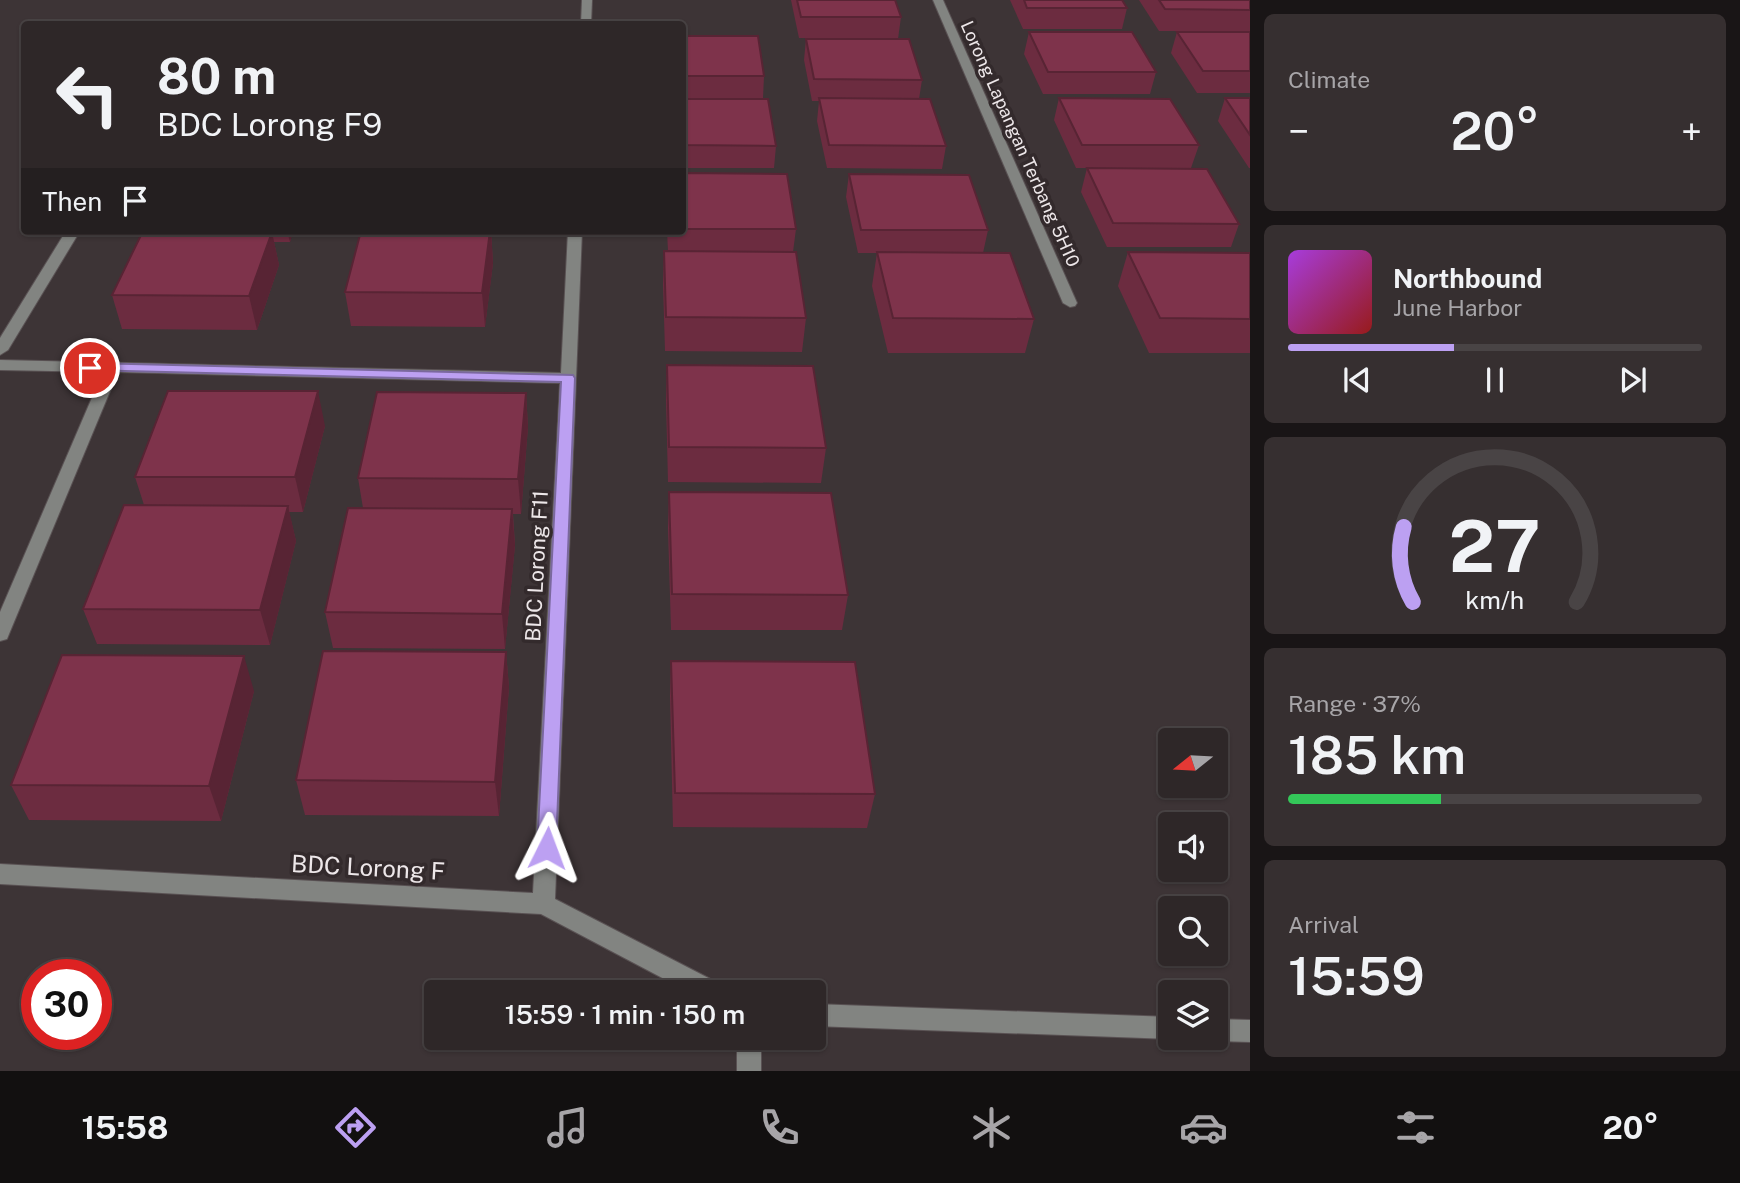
<!DOCTYPE html>
<meta charset="utf-8">
<style>
body{margin:0;font-family:"Public Sans",sans-serif;background:#362f30;color:#f1f3f6;height:100vh;display:flex;flex-direction:column;font-size:26px;white-space:nowrap}
*{box-sizing:border-box;margin:0}
p{font-size:23px;color:#a7a5a8}
.icon{flex:none;width:38px;height:38px;fill:none;stroke:currentColor;stroke-width:2;stroke-linecap:round;stroke-linejoin:round}
.map{position:relative;flex:1;overflow:hidden}
.side{display:flex;flex-direction:column;gap:14px;padding:14px;background:#191516;width:490px}
.side>*{flex:none}
.guide{position:absolute;left:21px;top:21px;width:665px;height:214px;border-radius:7px;box-shadow:0 2px 5px #0004,0 0 0 2px #494445;background:#2e2728;color:#f1f3f6;overflow:hidden}
.needle{width:46px;rotate:252deg}
.fabs{position:absolute;left:1158px;top:728px;display:grid;gap:14px}
.fabs a{display:grid;place-items:center;width:70px;height:70px;border-radius:7px;background:#2e2728;box-shadow:0 2px 5px #0004,0 0 0 2px #494445;font-size:35px}
.speed{position:absolute;left:21px;top:959px;display:flex;gap:14px;font-size:35px;font-weight:700;text-align:center}
.speed>*{display:grid;place-content:center;width:91px;height:91px;border-radius:50%;background:#2e2728;box-shadow:0 2px 5px #0004,0 0 0 2px #494445;line-height:1}
.speed .limit{border:10px solid #d22;background:#fff;color:#111}
.pin{position:absolute;display:grid;place-items:center;width:60px;height:60px;color:#fff;margin:-30px;border:4px solid #fff;border-radius:50%;box-shadow:0 2px 7px #0007}
.me{position:absolute;width:77px;margin:-38px;rotate:3deg;stroke-linejoin:round;filter:drop-shadow(0 0 5px #0008)}
.turn{display:flex;align-items:center;gap:24px;height:147px;padding:0 21px;font-size:32px}
.turn .icon{width:91px;height:91px;stroke-width:2.5}
.turn b{display:block;font-size:49px;line-height:60px}
.then{display:flex;align-items:center;height:66px;padding:0 21px;background:#0003;gap:14px;font-size:26px}
.big{font-size:52px;font-weight:600;line-height:1.1}
.side .card{flex:1;display:flex;flex-direction:column;justify-content:center;gap:10px;min-width:0;padding:0 24px;border-radius:10px;background:#362f30}
.side .dial{align-items:center;gap:0}
.dial svg{height:182px;overflow:visible;fill:none;stroke:#494445;stroke-width:7;stroke-linecap:round;text-anchor:middle}
.dial text{fill:#f1f3f6;stroke:none}
.song{display:flex;align-items:center;gap:21px}
.cover{width:84px;height:84px;border-radius:10px;background:linear-gradient(135deg,hsl(280 70% 55%),hsl(0 70% 35%))}
.played{height:7px;border-radius:4px;background:linear-gradient(90deg,#bca0f2 40%,#494445 40%)}
.keys{display:flex;justify-content:space-around;direction:ltr}
.heat{display:flex;justify-content:space-between;align-items:center;font-size:38px;direction:ltr}
.charge{height:10px;border-radius:5px;background:linear-gradient(90deg,#34c759 37%,#494445 0)}
.trip{position:absolute;left:424px;top:980px;width:402px;height:70px;border-radius:7px;background:#2e2728;box-shadow:0 2px 5px #0004,0 0 0 2px #494445;font-weight:600;line-height:70px;text-align:center}
.tab-bar{display:flex;height:112px;justify-content:space-around;align-items:center;background:#121010;color:#a7a5a8}
.tab-bar .icon{width:49px;height:49px}
.tab-bar .selected{color:#bca0f2}
.tab-bar b{font-size:32px;color:#f1f3f6}
main{display:flex;flex:1;min-height:0}
.map>svg:first-child{display:block}
</style>
<main>
<div class="map">
<svg width="1250" height="1071" viewBox="0 0 1250 1071">
<rect width="100%" height="100%" fill="#3d3436"/>
<g fill="none" stroke-linecap="round" stroke-linejoin="round">
<defs>
<g id="minor">
<path d="M 582,0 L 592,0 L 591,24 L 581,24 Z"/>
<path d="M 933,0 L 943,0 L 1077,303 L 1075,306 L 1070,307 L 1063,303 Z"/>
<path d="M 66,231 L 80,231 L 8,350 L 0,355 L 0,338 Z"/>
<path d="M 568,231 L 582,231 L 555,899 L 720,984 L 724,992 L 689,992 L 541,914 L 0,884 L 0,864 L 533,893 L 560,383 L 118,372 L 9,634 L 7,639 L 0,641 L 0,612 L 103,372 L 0,370 L 0,360 L 561,373 Z"/>
<path d="M 814,1004 L 1171,1017 L 1171,1038 L 1175,1038 L 1171,1039 L 814,1026 Z"/>
<path d="M 1216,1019 L 1250,1020 L 1250,1042 L 1216,1041 L 1207,1038 L 1216,1038 Z"/>
<rect x="737" y="1038" width="24" height="33"/>
</g>
</defs>
<use href="#minor" stroke="#595153" stroke-width="2"/>
<use href="#minor" fill="#828481" fill-rule="evenodd"/>
</g>
<g fill="#6c2c40">
<path d="M 791,0 L 895,0 L 901,17 L 898,39 L 799,38 Z"/>
<path d="M 1010,0 L 1122,0 L 1127,8 L 1122,29 L 1023,29 Z"/>
<path d="M 1139,0 L 1250,0 L 1250,31 L 1159,31 Z"/>
<path d="M 1029,32 L 1156,72 L 1150,94 L 1043,94 L 1024,54 Z"/>
<path d="M 1177,32 L 1250,32 L 1250,93 L 1197,93 L 1171,53 Z"/>
<path d="M 682,36 L 764,76 L 763,98 L 682,98 Z"/>
<path d="M 806,39 L 922,80 L 919,99 L 946,146 L 942,169 L 827,168 L 817,121 L 819,101 L 812,101 L 804,60 Z"/>
<path d="M 1059,98 L 1199,145 L 1191,168 L 1076,168 L 1054,120 Z"/>
<path d="M 1225,98 L 1250,98 L 1250,168 L 1249,168 L 1218,121 Z"/>
<path d="M 682,99 L 776,146 L 774,168 L 682,168 Z"/>
<path d="M 1087,168 L 1239,224 L 1231,247 L 1107,247 L 1081,192 Z"/>
<path d="M 682,173 L 796,229 L 793,252 L 806,318 L 802,352 L 665,351 L 663,284 L 664,251 L 668,251 L 667,231 L 682,231 Z"/>
<path d="M 849,174 L 988,230 L 983,253 L 1034,319 L 1025,353 L 888,353 L 872,286 L 877,253 L 858,253 L 846,197 Z"/>
<path d="M 143,231 L 293,231 L 290,242 L 274,242 L 279,265 L 257,330 L 122,329 L 112,295 Z"/>
<path d="M 491,231 L 493,263 L 485,327 L 351,326 L 345,292 Z"/>
<path d="M 1128,252 L 1250,253 L 1250,353 L 1149,353 L 1118,286 Z"/>
<path d="M 667,365 L 826,448 L 821,483 L 668,482 L 666,400 Z"/>
<path d="M 526,393 L 528,427 L 521,514 L 513,514 L 515,545 L 505,649 L 333,648 L 325,612 L 363,508 L 358,478 Z"/>
<path d="M 325,426 L 303,512 L 289,512 L 296,541 L 270,645 L 97,644 L 83,609 L 144,505 L 135,477 Z"/>
<path d="M 669,492 L 848,595 L 842,630 L 671,630 L 668,528 Z"/>
<path d="M 506,652 L 509,687 L 499,816 L 305,815 L 296,780 Z"/>
<path d="M 671,661 L 875,794 L 867,828 L 673,827 L 670,696 Z"/>
<path d="M 254,691 L 221,821 L 29,820 L 11,785 Z"/>
</g>
<g fill="#582434">
<path d="M 287,231 L 293,231 L 290,242 Z"/>
<path d="M 491,231 L 493,263 L 485,327 L 482,293 Z"/>
<path d="M 272,232 L 279,265 L 257,330 L 249,296 Z"/>
<path d="M 318,391 L 325,426 L 303,512 L 295,477 Z"/>
<path d="M 526,393 L 528,427 L 521,514 L 518,479 Z"/>
<path d="M 288,506 L 296,541 L 270,645 L 260,610 Z"/>
<path d="M 512,509 L 515,545 L 505,649 L 502,614 Z"/>
<path d="M 506,652 L 509,687 L 499,816 L 495,782 Z"/>
<path d="M 244,656 L 254,691 L 221,821 L 209,786 Z"/>
</g>
<g fill="#7e334b" stroke="#582434" stroke-width="2">
<path d="M 797,0 L 895,0 L 901,17 L 801,17 Z"/>
<path d="M 1024,0 L 1122,0 L 1127,8 L 1027,8 Z"/>
<path d="M 1159,0 L 1250,0 L 1250,10 L 1165,9 Z"/>
<path d="M 1029,32 L 1132,32 L 1156,72 L 1048,72 Z"/>
<path d="M 1177,32 L 1250,32 L 1250,71 L 1203,71 Z"/>
<path d="M 682,36 L 758,36 L 764,76 L 682,76 Z"/>
<path d="M 806,39 L 909,39 L 922,80 L 814,79 Z"/>
<path d="M 819,98 L 930,99 L 946,146 L 829,145 Z"/>
<path d="M 1059,98 L 1170,99 L 1199,145 L 1082,145 Z"/>
<path d="M 1225,98 L 1250,98 L 1250,135 Z"/>
<path d="M 682,99 L 768,99 L 776,146 L 682,145 Z"/>
<path d="M 1087,168 L 1207,169 L 1239,224 L 1113,223 Z"/>
<path d="M 682,173 L 787,174 L 796,229 L 682,229 Z"/>
<path d="M 849,174 L 969,175 L 988,230 L 861,230 Z"/>
<path d="M 143,231 L 272,232 L 249,296 L 112,295 Z"/>
<path d="M 361,231 L 490,231 L 482,293 L 345,292 Z"/>
<path d="M 664,251 L 796,252 L 806,318 L 666,317 Z"/>
<path d="M 877,252 L 1010,253 L 1034,319 L 893,318 Z"/>
<path d="M 1128,252 L 1250,253 L 1250,319 L 1160,318 Z"/>
<path d="M 667,365 L 813,366 L 826,448 L 669,447 Z"/>
<path d="M 168,391 L 318,391 L 295,477 L 135,477 Z"/>
<path d="M 377,392 L 526,393 L 518,479 L 358,478 Z"/>
<path d="M 669,492 L 831,493 L 848,595 L 672,594 Z"/>
<path d="M 124,505 L 288,506 L 260,610 L 83,609 Z"/>
<path d="M 348,508 L 512,509 L 502,614 L 325,612 Z"/>
<path d="M 323,651 L 506,652 L 495,782 L 296,780 Z"/>
<path d="M 62,655 L 244,656 L 209,786 L 11,785 Z"/>
<path d="M 671,661 L 855,662 L 875,794 L 675,793 Z"/>
</g>
<path fill="#bca0f2" stroke="#7a689d" stroke-width="2" d="M 90,363 L 573,375 L 575,378 L 556,848 L 553,854 L 547,857 L 540,854 L 537,848 L 561,382 L 85,370 L 83,368 Z"/>
<g text-anchor="middle" stroke-width="7" stroke-linejoin="round" paint-order="stroke">
<g font-size="18" fill="#ede7e9" stroke="#332a2c">
<text transform="translate(1020 144) rotate(66)" y="6">Lorong Lapangan Terbang 5H10</text>
</g>
<g font-size="21" fill="#ede7e9" stroke="#332a2c">
<text transform="translate(537 566) rotate(-87)" y="7">BDC Lorong F11</text>
</g>
<g font-size="24" fill="#ede7e9" stroke="#332a2c">
<text transform="translate(368 868) rotate(3)" y="8">BDC Lorong F</text>
</g>
</g>
</svg>
<div class="fabs">
<a><svg class="needle" viewBox="-14 -14 28 28"><path d="M0-13l5 13h-10z" fill="#e53935"/><path d="M0 13l5-13h-10z" fill="#a7a5a8"/></svg></a>
<a><svg class="icon" aria-label="sound" viewBox="0 0 24 24"><path d="M4 9h4l5-4v14l-5-4H4zM17 9q2 3 0 6"/></svg></a>
<a><svg class="icon" aria-label="search" viewBox="0 0 24 24"><circle cx="10" cy="10" r="6"/><path d="M15 15l6 6"/></svg></a>
<a><svg class="icon" aria-label="layers" viewBox="0 0 24 24"><path d="M12 4l9 5-9 5-9-5zM3 14l9 5 9-5"/></svg></a>
</div>
<div class="speed"><div class="limit">30</div></div>
<div class="pin" style="left:90px;top:368px;background:#d93025"><svg class="icon" aria-label="arrive" viewBox="0 0 24 24"><path d="M6 21V4h12l-3 4 3 4H6"/></svg></div>
<svg class="me" style="left:547px;top:848px" viewBox="-20 -20 40 40"><path d="M0-17L14 15 0 8-14 15z" fill="#bca0f2" stroke="#fff" stroke-width="4"/></svg>
<div class="trip">15:59 · 1 min · 150 m</div>
<div class="guide">
<div class="turn"><svg class="icon" aria-label="left" viewBox="0 0 24 24"><path d="M17 20v-9H6M10 6l-5 5 5 5"/></svg><div><b>80 m</b>BDC Lorong F9</div></div>
<div class="then">Then<svg class="icon" aria-label="arrive" viewBox="0 0 24 24"><path d="M6 21V4h12l-3 4 3 4H6"/></svg></div>
</div>
</div>
<section class="side">
<div class="card"><p>Climate</p>
<div class="heat"><a>−</a><b class="big">20°</b><a>+</a></div>
</div>
<div class="card">
<div class="song"><i class="cover"></i><div><b>Northbound</b><p>June Harbor</p></div></div>
<div class="played"></div>
<div class="keys"><svg class="icon" aria-label="previous" viewBox="0 0 24 24"><path d="M18 5L8 12l10 7zM5 5v14"/></svg><svg class="icon" aria-label="pause" viewBox="0 0 24 24"><path d="M8 5v14M16 5v14"/></svg><svg class="icon" aria-label="next" viewBox="0 0 24 24"><path d="M6 5l10 7-10 7zM19 5v14"/></svg></div>
</div>
<div class="card dial"><svg viewBox="0 0 100 80">
<path d="M14 69A42 42 0 1 1 86 69"/>
<path d="M14 69A42 42 0 0 1 10 36" stroke="#bca0f2"/>
<text x="50" y="56" font-size="32" font-weight="700">27</text>
<text x="50" y="72" font-size="11">km/h</text>
</svg></div>
<div class="card"><p>Range · 37%</p><b class="big">185 km</b><div class="charge"></div></div>
<div class="card"><p>Arrival</p><b class="big">15:59</b></div>
</section>
</main>
<nav class="tab-bar">
<b>15:58</b>
<svg class="icon selected" aria-label="directions" viewBox="0 0 24 24"><path d="M12 3l9 9-9 9-9-9zM9 14v-3h6M13 9l2 2-2 2"/></svg>
<svg class="icon" aria-label="music" viewBox="0 0 24 24"><path d="M9 18V5l10-2v13"/><circle cx="6" cy="18" r="3"/><circle cx="16" cy="16" r="3"/></svg>
<svg class="icon" aria-label="phone" viewBox="0 0 24 24"><path d="M5 4h4l2 5-3 2q2 4 5 5l2-3 5 2v4C11 20 4 13 5 4z"/></svg>
<svg class="icon" aria-label="climate" viewBox="0 0 24 24"><path d="M12 3v18M4 7l16 10M4 17L20 7"/></svg>
<svg class="icon" aria-label="car" viewBox="0 0 24 24"><path d="M5 17H2v-5l4-1 3-4h7l3 4 3 1v5h-3M9 17h6M6 11h13"/><circle cx="7" cy="17" r="2"/><circle cx="17" cy="17" r="2"/></svg>
<svg class="icon" aria-label="filters" viewBox="0 0 24 24"><path d="M4 7h16M4 17h16"/><circle cx="9" cy="7" r="2"/><circle cx="15" cy="17" r="2"/></svg>
<b>20°</b>
</nav>
